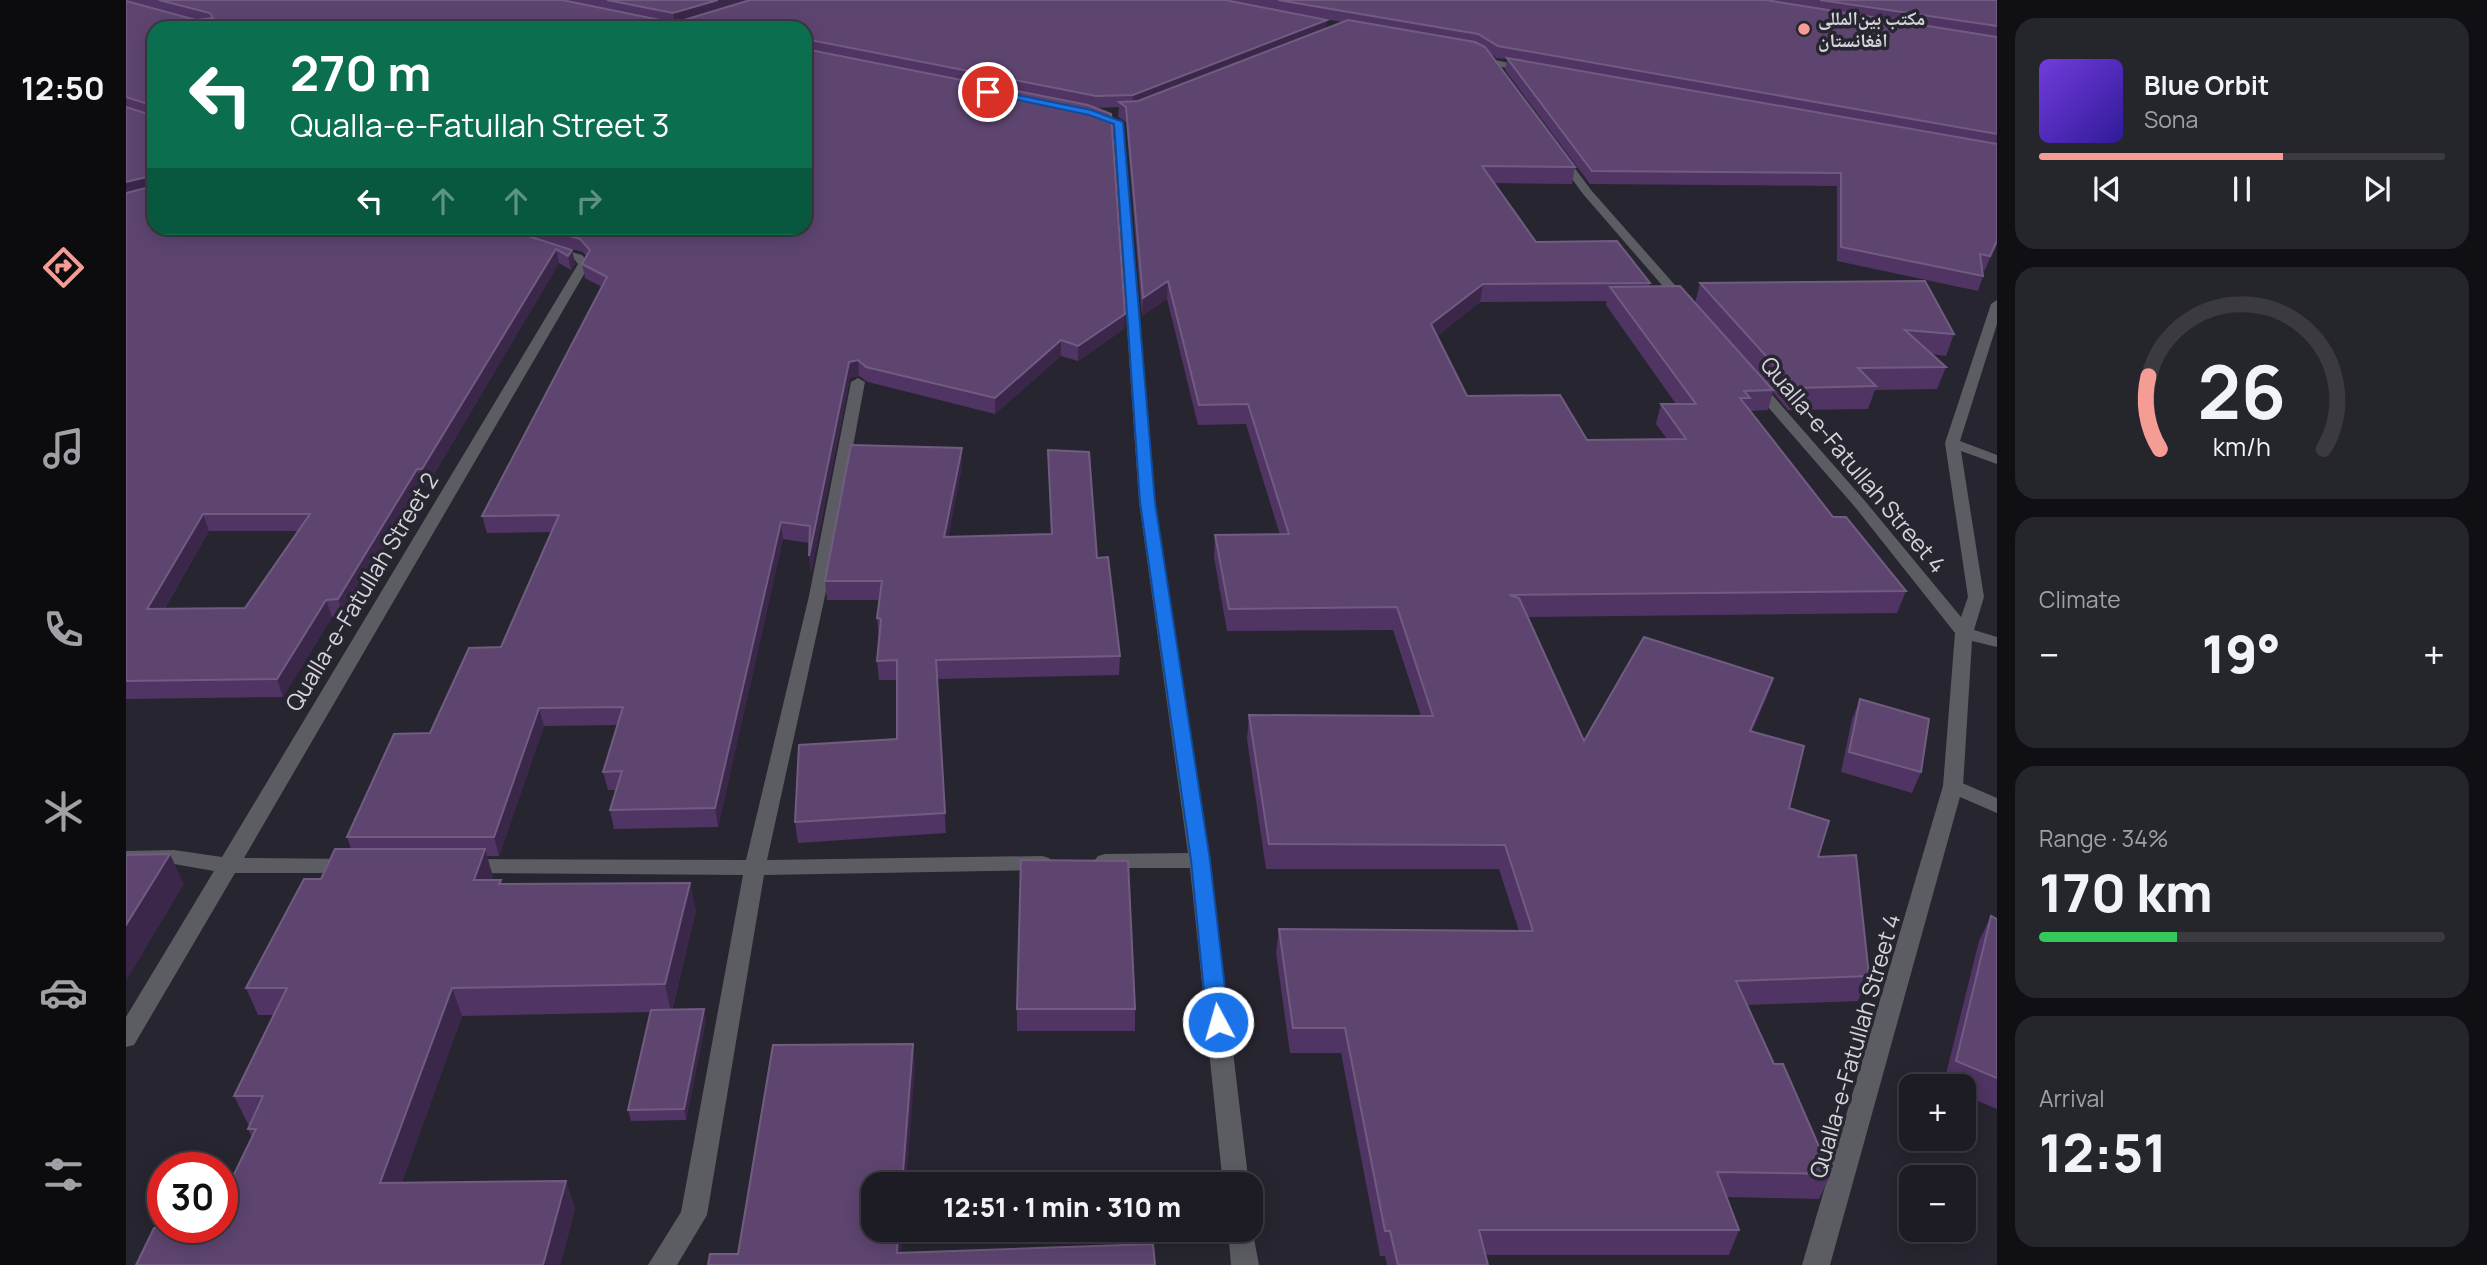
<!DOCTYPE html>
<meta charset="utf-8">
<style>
body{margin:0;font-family:Manrope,"Noto Naskh Arabic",sans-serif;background:#25252c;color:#f1f3f6;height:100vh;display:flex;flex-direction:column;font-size:26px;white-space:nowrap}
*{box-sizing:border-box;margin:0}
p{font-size:23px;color:#a0a1a6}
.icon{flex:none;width:38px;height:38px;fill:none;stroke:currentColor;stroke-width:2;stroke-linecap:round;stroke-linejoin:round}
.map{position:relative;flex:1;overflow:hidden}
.panel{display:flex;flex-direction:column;gap:18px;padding:18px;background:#100f14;width:490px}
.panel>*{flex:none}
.banner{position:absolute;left:21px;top:21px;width:665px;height:214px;border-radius:21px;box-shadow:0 4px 18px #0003,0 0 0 2px #3b3a41;background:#0b6e4f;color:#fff;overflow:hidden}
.tools{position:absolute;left:1773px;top:1074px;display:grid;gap:14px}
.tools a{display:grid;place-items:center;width:77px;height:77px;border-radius:14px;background:#1d1c24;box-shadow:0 4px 18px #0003,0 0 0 2px #3b3a41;font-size:35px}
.speed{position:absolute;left:21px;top:1152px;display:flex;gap:14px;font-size:35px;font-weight:700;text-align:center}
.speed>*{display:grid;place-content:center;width:91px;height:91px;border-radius:50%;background:#1d1c24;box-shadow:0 4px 18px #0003,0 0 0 2px #3b3a41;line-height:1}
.speed .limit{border:10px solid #d22;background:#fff;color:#111}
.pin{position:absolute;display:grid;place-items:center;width:60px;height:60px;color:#fff;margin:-30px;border:4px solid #fff;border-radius:50%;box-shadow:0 2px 7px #0007}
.me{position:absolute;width:77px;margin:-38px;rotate:354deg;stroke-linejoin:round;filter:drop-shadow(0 0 5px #0008)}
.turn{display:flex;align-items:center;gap:24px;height:147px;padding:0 28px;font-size:32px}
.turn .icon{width:91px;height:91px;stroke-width:2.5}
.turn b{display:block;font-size:49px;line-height:60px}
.lanes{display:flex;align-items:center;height:66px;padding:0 28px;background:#0003;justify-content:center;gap:35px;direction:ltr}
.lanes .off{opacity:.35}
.big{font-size:52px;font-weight:800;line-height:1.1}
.panel .card{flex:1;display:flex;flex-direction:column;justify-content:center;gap:10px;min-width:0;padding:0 24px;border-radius:21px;background:#25252c}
.panel .dial{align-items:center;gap:0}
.dial svg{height:182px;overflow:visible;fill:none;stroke:#3b3a41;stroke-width:7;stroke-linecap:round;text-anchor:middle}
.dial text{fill:#f1f3f6;stroke:none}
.song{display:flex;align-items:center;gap:21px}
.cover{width:84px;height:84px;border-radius:10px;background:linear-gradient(135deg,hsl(260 70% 55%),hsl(250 70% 35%))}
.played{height:7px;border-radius:4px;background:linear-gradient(90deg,#f59c94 60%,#3b3a41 60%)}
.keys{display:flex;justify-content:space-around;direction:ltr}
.heat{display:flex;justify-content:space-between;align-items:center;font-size:38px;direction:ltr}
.charge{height:10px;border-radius:5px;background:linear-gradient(90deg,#34c759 34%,#3b3a41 0)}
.trip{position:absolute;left:735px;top:1172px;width:402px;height:70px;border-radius:21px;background:#1d1c24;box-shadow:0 4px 18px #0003,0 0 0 2px #3b3a41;font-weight:800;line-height:70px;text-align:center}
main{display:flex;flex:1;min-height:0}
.dock{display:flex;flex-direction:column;width:126px;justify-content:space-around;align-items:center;background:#0c0b0e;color:#a0a1a6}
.dock .icon{width:49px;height:49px}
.dock .current{color:#f59c94}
.dock b{font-size:32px;color:#f1f3f6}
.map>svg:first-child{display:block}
</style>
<main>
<nav class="dock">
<b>12:50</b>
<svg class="icon current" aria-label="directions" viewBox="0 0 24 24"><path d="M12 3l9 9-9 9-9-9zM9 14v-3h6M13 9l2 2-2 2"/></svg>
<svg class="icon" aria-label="music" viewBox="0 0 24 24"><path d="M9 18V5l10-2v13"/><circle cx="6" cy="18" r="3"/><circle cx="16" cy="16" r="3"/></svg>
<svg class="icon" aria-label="phone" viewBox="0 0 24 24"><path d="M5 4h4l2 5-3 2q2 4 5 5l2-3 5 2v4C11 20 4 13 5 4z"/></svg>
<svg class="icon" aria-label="climate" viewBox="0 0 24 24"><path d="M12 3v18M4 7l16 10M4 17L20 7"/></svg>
<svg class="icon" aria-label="car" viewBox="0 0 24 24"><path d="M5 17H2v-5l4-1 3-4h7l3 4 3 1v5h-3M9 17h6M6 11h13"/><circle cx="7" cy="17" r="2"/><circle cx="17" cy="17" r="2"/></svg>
<svg class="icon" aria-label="filters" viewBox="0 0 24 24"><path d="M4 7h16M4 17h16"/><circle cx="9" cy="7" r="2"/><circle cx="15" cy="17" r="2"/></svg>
</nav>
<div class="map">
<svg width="1871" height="1265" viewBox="0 0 1871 1265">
<rect width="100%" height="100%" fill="#272630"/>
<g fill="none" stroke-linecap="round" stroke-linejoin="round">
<path fill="#5c5d62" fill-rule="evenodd" d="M 1827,779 L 1871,798 L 1871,813 L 1820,791 L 1817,786 L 1820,781 Z"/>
<g fill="#5c5d62" fill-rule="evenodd">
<path d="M 1365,59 L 1406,68 L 1407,70 L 1403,73 L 1362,64 L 1361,62 Z"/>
<path d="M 964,110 L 997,122 L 1029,502 L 1084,860 L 1123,1185 L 1097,1185 L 1064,868 L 979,868 L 972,866 L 968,861 L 972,856 L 979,854 L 1062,853 L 1013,502 L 987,124 L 961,115 L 959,113 Z"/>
<path d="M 1431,155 L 1439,155 L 1465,190 L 1563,301 L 1563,307 L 1555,307 L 1457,194 L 1430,157 Z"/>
<path d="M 425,246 L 456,255 L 464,264 L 118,858 L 223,859 L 230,861 L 234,866 L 230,871 L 223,873 L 109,873 L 8,1045 L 0,1047 L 0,1017 L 88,871 L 48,864 L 0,865 L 0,851 L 48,850 L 96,857 L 452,264 L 448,259 L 421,251 L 419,249 Z"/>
<path d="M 1871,300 L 1871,324 L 1834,441 L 1871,455 L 1871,464 L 1835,451 L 1858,597 L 1848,630 L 1871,637 L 1871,647 L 1846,641 L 1837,786 L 1704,1265 L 1676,1265 L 1817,786 L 1829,633 L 1729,507 L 1623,385 L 1630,381 L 1635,382 L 1739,501 L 1835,617 L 1842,597 L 1819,443 L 1865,304 Z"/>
<path d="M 732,378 L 739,382 L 699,596 L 641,860 L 916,856 L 923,858 L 927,863 L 923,868 L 916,870 L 638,875 L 581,1215 L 551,1265 L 522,1265 L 555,1212 L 617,875 L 342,873 L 335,871 L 331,866 L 335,861 L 342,859 L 620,860 L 683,596 L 725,382 Z"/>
<path d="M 1125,1223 L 1133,1265 L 1105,1265 L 1102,1230 L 1125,1230 Z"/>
</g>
</g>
<g fill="#503463" fill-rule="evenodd">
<path d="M 0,0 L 1871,0 L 1871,245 L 1859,270 L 1856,270 L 1857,276 L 1852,291 L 1711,261 L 1711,186 L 1464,184 L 1379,70 L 1381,59 L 1370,58 L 1365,54 L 1449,167 L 1446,184 L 1368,183 L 1410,242 L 1524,283 L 1523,286 L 1569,303 L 1574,283 L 1828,334 L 1820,356 L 1806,354 L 1820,367 L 1811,389 L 1749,390 L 1742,409 L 1662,410 L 1647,392 L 1642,410 L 1624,411 L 1707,517 L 1780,591 L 1771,613 L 1402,617 L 1458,741 L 1647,678 L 1639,702 L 1626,731 L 1663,808 L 1692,857 L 1743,976 L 1732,1001 L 1621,1005 L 1648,1064 L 1705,1174 L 1693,1199 L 1601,1197 L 1613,1230 L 1603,1255 L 1360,1255 L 1362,1265 L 1261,1265 L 1259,1256 L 1254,1256 L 1215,1053 L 1164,1053 L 1150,953 L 1153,929 L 1393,931 L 1373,869 L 1140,869 L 1121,739 L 1123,715 L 1295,716 L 1267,630 L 1101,631 L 1088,557 L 1089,535 L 1154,535 L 1120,424 L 1072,425 L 1041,299 L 1016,316 L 1000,122 L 992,117 L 993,107 L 970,108 L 999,314 L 998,329 L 952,361 L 935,356 L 869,414 L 742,382 L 733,376 L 724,378 L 685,573 L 683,556 L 683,543 L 657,539 L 592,827 L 488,829 L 484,810 L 490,790 L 482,790 L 477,772 L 492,725 L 418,726 L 373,856 L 361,856 L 367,877 L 365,880 L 375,880 L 376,884 L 570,910 L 546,1010 L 580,1020 L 560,1120 L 505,1121 L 502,1110 L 525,1012 L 336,1016 L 276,1182 L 440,1181 L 449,1209 L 434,1265 L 10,1265 L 83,1228 L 126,1137 L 122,1129 L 124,1124 L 122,1124 L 108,1096 L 148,1015 L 132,1015 L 120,988 L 195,879 L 225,849 L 221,837 L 375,647 L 425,532 L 361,533 L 356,516 L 476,287 L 459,278 L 456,264 L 460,256 L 457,252 L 402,236 L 446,250 L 449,264 L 445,270 L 433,263 L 301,486 L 295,486 L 218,617 L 206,617 L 157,697 L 0,699 ZM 1,1 L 72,20 L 70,20 ZM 1152,11 L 1216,22 L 1200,28 L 1201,20 ZM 679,28 L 679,228 L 28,228 ZM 1481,301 L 1480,305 L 1550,404 L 1535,404 L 1530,424 L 1541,439 L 1461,440 L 1341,396 L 1311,336 L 1354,302 ZM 83,531 L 172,531 L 119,608 L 39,608 Z"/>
<path d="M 922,450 L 971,558 L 994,656 L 993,675 L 811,679 L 820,833 L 672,843 L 669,822 L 771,739 L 771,680 L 753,680 L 751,661 L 753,638 L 751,618 L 753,600 L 701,600 L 699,581 L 836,466 L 822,537 L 925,534 Z"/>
<path d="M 1734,699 L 1795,772 L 1786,793 L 1715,772 L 1726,719 Z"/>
<path d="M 1865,916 L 1871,919 L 1871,1109 L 1838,1095 L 1838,1087 L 1817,1086 L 1853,941 Z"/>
<rect x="891" y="1009" width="118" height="22"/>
</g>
<g fill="#3a2749">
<path d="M 592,0 L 629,0 L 549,23 L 547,13 Z"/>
<path d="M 1201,20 L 1200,31 L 1006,106 L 1007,95 Z"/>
<path d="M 25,176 L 28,189 L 0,196 L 0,182 Z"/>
<path d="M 1871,241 L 1871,245 L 1859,270 L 1864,256 Z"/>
<path d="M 430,249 L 433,263 L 301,486 L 296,469 Z"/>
<path d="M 446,250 L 449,264 L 445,270 L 442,256 Z"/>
<path d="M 1042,281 L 1041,299 L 1016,316 L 1017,298 Z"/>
<path d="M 1357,284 L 1354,302 L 1302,343 L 1305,324 Z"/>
<path d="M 999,314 L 998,329 L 952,361 L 952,346 Z"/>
<path d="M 935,340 L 935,356 L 869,414 L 869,398 Z"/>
<path d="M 732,360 L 733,376 L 724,378 L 685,573 L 683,556 L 723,362 Z"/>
<path d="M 836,448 L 836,466 L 819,555 L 818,537 Z"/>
<path d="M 291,469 L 295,486 L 218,617 L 212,599 Z"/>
<path d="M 77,514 L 83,531 L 28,626 L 21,609 Z"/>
<path d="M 655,522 L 657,539 L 592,827 L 589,808 Z"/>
<path d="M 200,600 L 206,617 L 157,697 L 151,679 Z"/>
<path d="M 1647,678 L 1639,702 L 1616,754 L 1624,731 Z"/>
<path d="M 413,708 L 418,726 L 373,856 L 368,837 Z"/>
<path d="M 359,849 L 367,877 L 356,907 L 348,880 Z"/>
<path d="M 44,854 L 58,884 L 0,981 L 0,925 Z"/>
<path d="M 564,883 L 570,910 L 545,1012 L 539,984 Z"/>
<path d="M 326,988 L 336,1016 L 266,1210 L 254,1183 Z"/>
<path d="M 578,1009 L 580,1020 L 560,1120 L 558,1109 Z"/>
<path d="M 787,1044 L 789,1070 L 780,1185 L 776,1185 Z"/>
<path d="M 440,1181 L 449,1209 L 434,1265 L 417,1265 Z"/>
<path d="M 772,1230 L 777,1230 L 775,1265 L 771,1253 Z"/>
</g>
<g fill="#5e4570" stroke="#715c81" stroke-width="2" fill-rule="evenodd">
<path d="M 33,0 L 436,0 L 534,20 L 558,20 L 624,0 L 1099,0 L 1201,20 L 1007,95 L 970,96 L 679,39 L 679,28 L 28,28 L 28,228 L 377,228 L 446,250 L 442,256 L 430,249 L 296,469 L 291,469 L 212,599 L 200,600 L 151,679 L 0,681 L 0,193 L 24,187 L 25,176 L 0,182 L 0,107 L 25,115 L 25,105 L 0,97 L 0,1 L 70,20 L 87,18 L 84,13 ZM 77,514 L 184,514 L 119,608 L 21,609 Z"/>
<path d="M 481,0 L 592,0 L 547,13 Z"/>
<path d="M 1152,0 L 1640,0 L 1871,37 L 1871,134 L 1372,46 L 1352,34 Z"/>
<path d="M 1694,0 L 1871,0 L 1871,26 Z"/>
<path d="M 1222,20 L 1349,42 L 1359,47 L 1449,167 L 1356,166 L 1410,242 L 1491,241 L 1524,283 L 1357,284 L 1305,324 L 1341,396 L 1434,395 L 1461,440 L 1560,439 L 1535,404 L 1570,404 L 1484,287 L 1554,286 L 1647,390 L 1618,391 L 1624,398 L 1614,398 L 1707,517 L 1720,517 L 1780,591 L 1383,595 L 1393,598 L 1458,741 L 1518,637 L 1647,678 L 1624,731 L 1678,746 L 1663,808 L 1703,821 L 1692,857 L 1730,855 L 1743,976 L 1610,981 L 1648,1064 L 1657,1064 L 1705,1174 L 1591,1172 L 1613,1230 L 1353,1230 L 1362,1265 L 1272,1265 L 1264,1231 L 1259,1231 L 1219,1028 L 1167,1028 L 1153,929 L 1407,931 L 1379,845 L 1143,844 L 1123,715 L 1307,716 L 1271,607 L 1103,609 L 1089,535 L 1163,534 L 1122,404 L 1073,405 L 1042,281 L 1017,298 L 1000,107 L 993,102 L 1012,101 Z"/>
<path d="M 679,49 L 962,105 L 985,114 L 999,314 L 952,346 L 935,340 L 869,398 L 740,367 L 732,360 L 723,362 L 683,556 L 684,526 L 655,522 L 589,808 L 484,810 L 496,771 L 477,772 L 497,707 L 413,708 L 368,837 L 221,837 L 268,734 L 304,733 L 343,648 L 375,647 L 433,515 L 356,516 L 481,277 L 456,264 L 464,250 L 454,239 L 417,228 L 679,228 Z"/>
<path d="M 1381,58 L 1871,144 L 1871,241 L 1864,256 L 1854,254 L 1857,276 L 1715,247 L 1715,173 L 1466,171 Z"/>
<path d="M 1799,281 L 1828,334 L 1779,330 L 1820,367 L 1732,368 L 1750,386 L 1669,388 L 1574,283 Z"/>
<path d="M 725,445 L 836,448 L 818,537 L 926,534 L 922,450 L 963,452 L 971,558 L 982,557 L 994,656 L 810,660 L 819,813 L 669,822 L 673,745 L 771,739 L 771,660 L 751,661 L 755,619 L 751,618 L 756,581 L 699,581 Z"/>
<path d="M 1734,699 L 1803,719 L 1795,772 L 1723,752 Z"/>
<path d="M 209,849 L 359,849 L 348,880 L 375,880 L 373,884 L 564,883 L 539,984 L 326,988 L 254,1183 L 440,1181 L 417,1265 L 10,1265 L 28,1228 L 96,1227 L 96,1199 L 130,1129 L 122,1129 L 137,1096 L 108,1096 L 161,988 L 120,988 L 178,879 L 195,879 Z"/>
<path d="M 44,854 L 0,925 L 0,855 Z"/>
<path d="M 895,860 L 1002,861 L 1009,1009 L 891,1009 Z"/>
<path d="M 1865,916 L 1871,919 L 1871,1078 L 1830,1061 Z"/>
<path d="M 578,1009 L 558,1109 L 502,1110 L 525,1010 Z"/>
<path d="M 787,1044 L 776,1185 L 747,1185 L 747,1230 L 772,1230 L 771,1253 L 1027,1244 L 1029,1265 L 582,1265 L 584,1254 L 612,1254 L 647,1045 Z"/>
</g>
<path fill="#1a73e8" stroke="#114b97" stroke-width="2" d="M 862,89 L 965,110 L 997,122 L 1029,502 L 1084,860 L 1103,1022 L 1100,1028 L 1092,1031 L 1085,1028 L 1081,1022 L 1065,860 L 1014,502 L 988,124 L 963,115 L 859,93 Z"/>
<circle fill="#f59c94" stroke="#272630" stroke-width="2.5" cx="1678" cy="29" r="7"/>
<g text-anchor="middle" stroke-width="7" stroke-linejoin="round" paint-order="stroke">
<g font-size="19" font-weight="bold" fill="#d5d4db" stroke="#272630" text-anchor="start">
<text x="1692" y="25">مکتب بین‌المللی<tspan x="1692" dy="22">افغانستان</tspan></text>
</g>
<g font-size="23" fill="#d5d4db" stroke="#272630">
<text transform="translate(1727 465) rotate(50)" y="8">Qualla-e-Fatullah Street 4</text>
<text transform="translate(236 592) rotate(-59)" y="8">Qualla-e-Fatullah Street 2</text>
<text transform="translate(1729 1046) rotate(-74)" y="8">Qualla-e-Fatullah Street 4</text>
</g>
</g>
</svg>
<div class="tools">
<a>+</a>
<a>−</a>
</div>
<div class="speed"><div class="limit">30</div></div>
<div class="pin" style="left:862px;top:92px;background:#d93025"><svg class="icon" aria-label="arrive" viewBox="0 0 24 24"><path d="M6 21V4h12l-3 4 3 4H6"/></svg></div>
<svg class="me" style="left:1092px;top:1022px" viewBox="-20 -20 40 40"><circle r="17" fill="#1a73e8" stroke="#fff" stroke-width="3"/><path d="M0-11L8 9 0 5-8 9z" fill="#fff"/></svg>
<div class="trip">12:51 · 1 min · 310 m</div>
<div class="banner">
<div class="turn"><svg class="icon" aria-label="left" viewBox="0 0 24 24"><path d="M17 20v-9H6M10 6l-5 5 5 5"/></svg><div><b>270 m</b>Qualla-e-Fatullah Street 3</div></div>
<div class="lanes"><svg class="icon" aria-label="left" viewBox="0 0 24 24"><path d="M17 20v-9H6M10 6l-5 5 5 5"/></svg><svg class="icon off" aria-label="ahead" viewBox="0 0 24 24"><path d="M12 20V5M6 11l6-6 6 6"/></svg><svg class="icon off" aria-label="ahead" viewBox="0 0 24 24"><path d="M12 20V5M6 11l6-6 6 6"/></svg><svg class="icon off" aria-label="right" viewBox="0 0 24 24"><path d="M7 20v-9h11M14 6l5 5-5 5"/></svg></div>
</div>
</div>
<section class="panel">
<div class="card">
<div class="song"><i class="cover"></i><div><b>Blue Orbit</b><p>Sona</p></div></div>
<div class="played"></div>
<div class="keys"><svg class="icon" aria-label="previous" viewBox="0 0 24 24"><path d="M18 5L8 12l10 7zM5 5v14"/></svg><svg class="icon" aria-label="pause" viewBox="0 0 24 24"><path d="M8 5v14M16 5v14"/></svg><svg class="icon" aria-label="next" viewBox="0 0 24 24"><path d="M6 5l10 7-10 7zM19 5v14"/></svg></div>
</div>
<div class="card dial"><svg viewBox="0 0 100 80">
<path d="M14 69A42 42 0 1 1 86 69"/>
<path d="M14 69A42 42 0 0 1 9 37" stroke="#f59c94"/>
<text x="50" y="56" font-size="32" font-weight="700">26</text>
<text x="50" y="72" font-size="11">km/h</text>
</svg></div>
<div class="card"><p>Climate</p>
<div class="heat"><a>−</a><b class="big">19°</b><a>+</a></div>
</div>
<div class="card"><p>Range · 34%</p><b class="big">170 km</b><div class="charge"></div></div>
<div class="card"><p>Arrival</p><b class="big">12:51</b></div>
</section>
</main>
